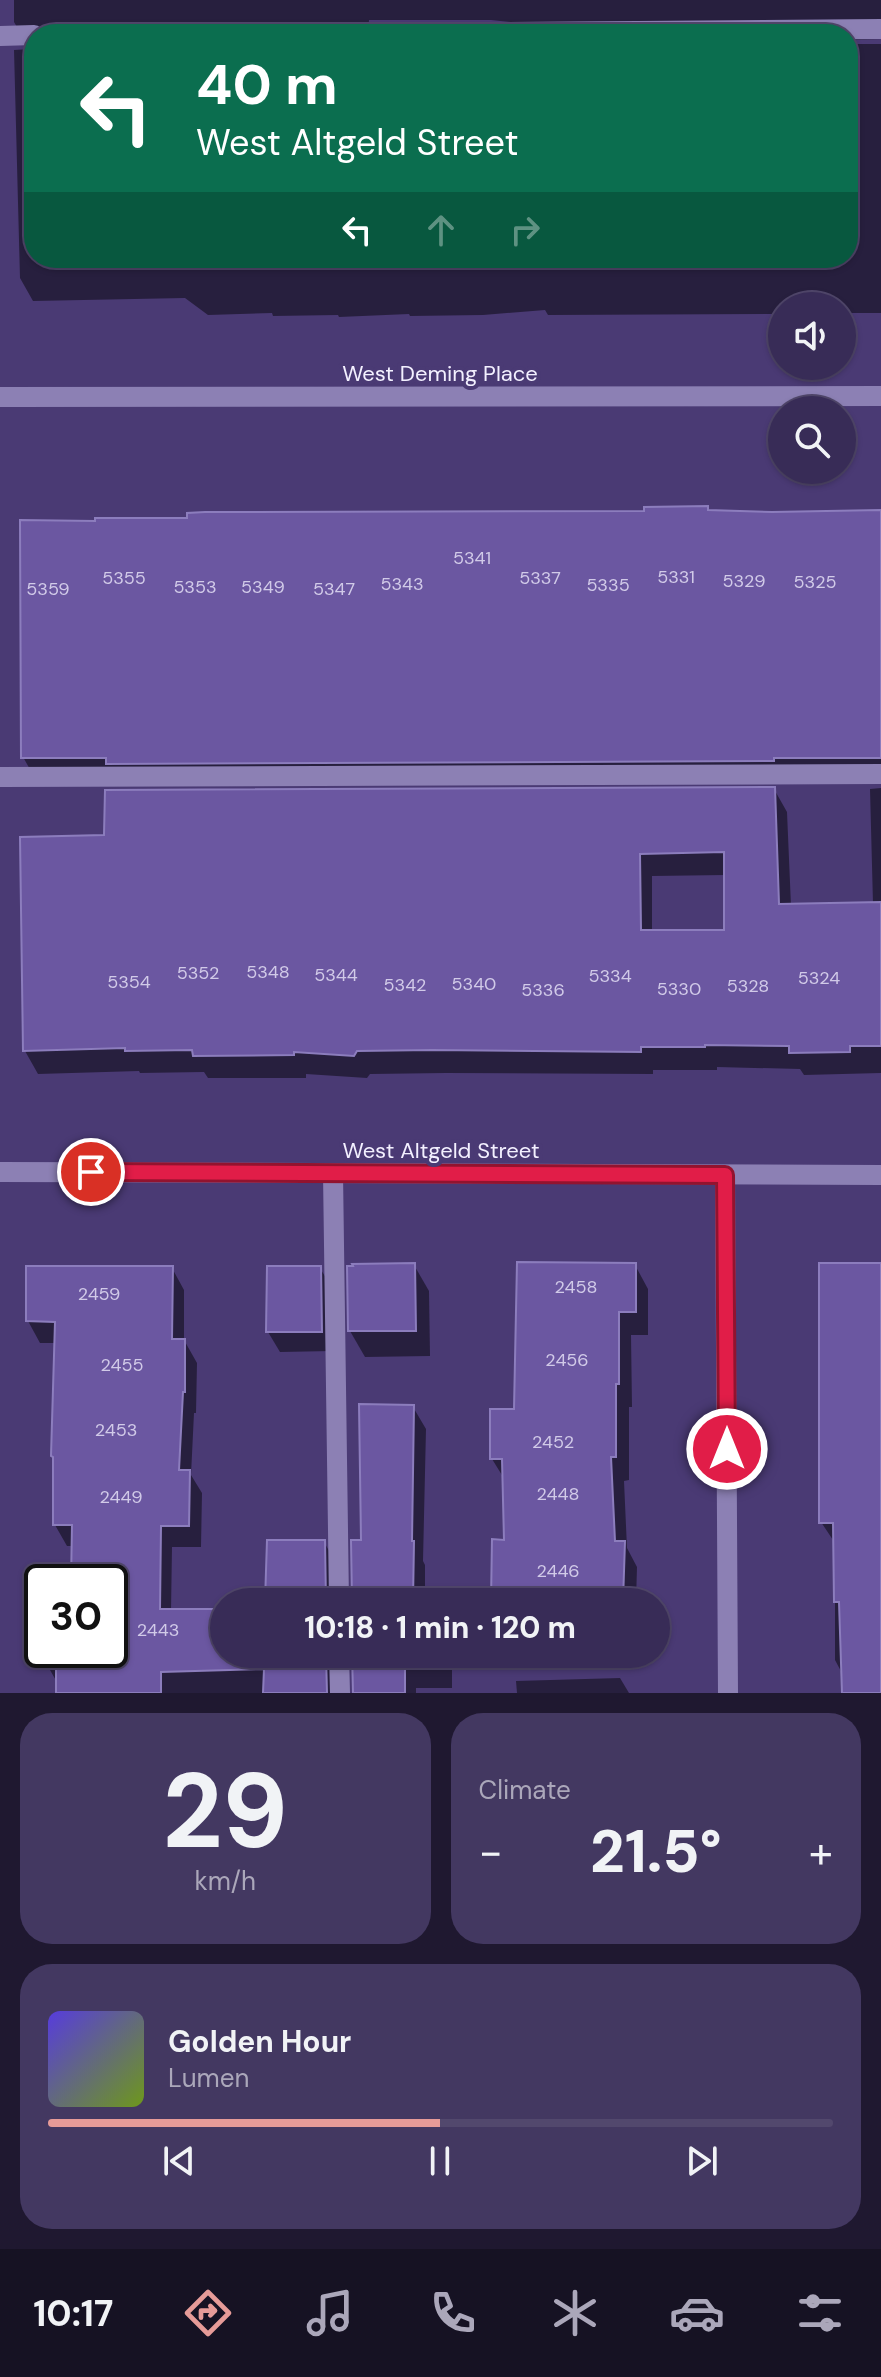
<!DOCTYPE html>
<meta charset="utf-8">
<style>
body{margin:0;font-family:"DM Sans",sans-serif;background:#433861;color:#f1f3f6;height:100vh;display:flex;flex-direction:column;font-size:30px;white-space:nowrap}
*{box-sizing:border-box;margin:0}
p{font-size:26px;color:#aba7ba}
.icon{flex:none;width:44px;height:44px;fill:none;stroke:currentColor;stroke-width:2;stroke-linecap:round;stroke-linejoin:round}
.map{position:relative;height:1693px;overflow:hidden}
.drawer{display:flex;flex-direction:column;gap:20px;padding:20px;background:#1f1830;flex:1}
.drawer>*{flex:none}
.guide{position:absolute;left:24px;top:24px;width:834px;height:244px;border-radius:32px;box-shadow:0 2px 6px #0004,0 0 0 2px #52486d;background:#0b6e4f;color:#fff;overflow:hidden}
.fabs{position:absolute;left:768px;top:292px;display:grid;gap:16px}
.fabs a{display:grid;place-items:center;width:88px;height:88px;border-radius:50%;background:#382c57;box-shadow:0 2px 6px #0004,0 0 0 2px #52486d;font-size:40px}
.speed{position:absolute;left:24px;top:1564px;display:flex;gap:16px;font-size:40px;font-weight:700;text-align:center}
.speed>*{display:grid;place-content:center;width:104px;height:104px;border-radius:50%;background:#382c57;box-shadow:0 2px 6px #0004,0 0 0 2px #52486d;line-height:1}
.speed .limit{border:4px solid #111;border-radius:12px;background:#fff;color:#111}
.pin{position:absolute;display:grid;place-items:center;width:68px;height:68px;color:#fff;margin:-34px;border:4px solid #fff;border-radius:50%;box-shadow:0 2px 8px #0007}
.me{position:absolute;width:88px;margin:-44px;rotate:0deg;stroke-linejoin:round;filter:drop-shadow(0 0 6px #0008)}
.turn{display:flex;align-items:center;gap:28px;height:168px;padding:0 40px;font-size:36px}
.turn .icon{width:104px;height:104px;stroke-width:2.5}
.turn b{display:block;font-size:56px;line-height:68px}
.lanes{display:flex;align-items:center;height:76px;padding:0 40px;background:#0003;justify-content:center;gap:40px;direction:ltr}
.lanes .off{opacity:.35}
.big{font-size:60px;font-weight:800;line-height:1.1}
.drawer .widget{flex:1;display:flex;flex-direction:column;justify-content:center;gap:12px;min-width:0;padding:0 28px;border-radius:32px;background:#433861}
.drawer .dial{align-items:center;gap:0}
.dial b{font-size:104px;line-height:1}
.song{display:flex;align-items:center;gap:24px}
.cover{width:96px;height:96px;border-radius:12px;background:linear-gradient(135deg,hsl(250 70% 55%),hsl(80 70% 35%))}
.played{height:8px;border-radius:4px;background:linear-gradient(90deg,#e69b98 50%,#52486d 50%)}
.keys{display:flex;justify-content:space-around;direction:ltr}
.heat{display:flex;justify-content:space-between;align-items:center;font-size:44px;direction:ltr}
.drawer .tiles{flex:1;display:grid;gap:20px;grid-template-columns:1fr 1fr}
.widget:last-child{grid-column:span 2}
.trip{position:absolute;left:210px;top:1588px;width:460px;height:80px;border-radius:40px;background:#382c57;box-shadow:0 2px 6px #0004,0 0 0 2px #52486d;font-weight:800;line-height:80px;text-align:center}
.menu{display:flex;height:128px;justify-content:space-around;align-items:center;background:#161223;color:#aba7ba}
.menu .icon{width:56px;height:56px}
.menu .on{color:#e69b98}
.menu b{font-size:36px;color:#f1f3f6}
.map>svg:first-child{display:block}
</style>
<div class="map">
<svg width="881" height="1693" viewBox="0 0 881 1693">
<rect width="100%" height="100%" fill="#4a3a74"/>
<g fill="#0007" fill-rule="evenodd">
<path d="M 14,0 L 881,0 L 881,39 L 848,40 L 848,34 L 519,23 L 491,20 L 369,20 L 368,34 L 34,34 L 34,258 L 848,258 L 848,44 L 881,44 L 881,313 L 842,313 L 842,306 L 782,306 L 782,314 L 548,315 L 545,310 L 483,315 L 410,316 L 409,314 L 339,317 L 338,315 L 273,316 L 272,313 L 208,315 L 185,298 L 33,301 L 20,278 L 14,50 L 30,49 L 14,22 Z"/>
<path d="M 707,508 L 710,512 L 881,513 L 881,781 L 36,780 L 23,757 L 97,523 L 646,513 Z"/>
<path d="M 881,788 L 881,1073 L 804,1075 L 800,1069 L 717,1067 L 717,1070 L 653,1070 L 653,1074 L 446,1073 L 370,1074 L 367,1078 L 306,1074 L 306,1078 L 208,1078 L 204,1072 L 140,1073 L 139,1071 L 38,1074 L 25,1051 L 106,837 L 774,789 L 787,812 L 791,906 L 873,904 L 870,789 ZM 726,875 L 726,932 L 652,932 L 652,876 Z"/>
<path d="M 414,1265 L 429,1291 L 430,1356 L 365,1357 L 350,1331 Z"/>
<path d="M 635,1265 L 648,1289 L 648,1335 L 631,1335 L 632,1407 L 629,1407 L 629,1480 L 624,1481 L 627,1548 L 637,1567 L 636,1602 L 494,1602 L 506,1542 L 505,1480 L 492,1459 L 516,1411 Z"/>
<path d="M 881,1265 L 881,1693 L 844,1693 L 843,1675 L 835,1660 L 835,1543 L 821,1522 Z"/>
<path d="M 172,1268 L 184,1290 L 184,1340 L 197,1363 L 196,1413 L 194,1413 L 191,1475 L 202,1493 L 201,1547 L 172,1547 L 171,1611 L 224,1611 L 224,1654 L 452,1654 L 452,1688 L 416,1688 L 416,1693 L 355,1693 L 354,1663 L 351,1662 L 344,1665 L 338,1693 L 58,1693 L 58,1684 L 50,1670 L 50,1650 L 110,1650 L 110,1582 L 73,1582 L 74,1546 L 67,1546 L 55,1525 L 56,1343 L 40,1343 L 28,1321 Z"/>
<path d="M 320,1268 L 332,1288 L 333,1351 L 280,1352 L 268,1332 Z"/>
<path d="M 413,1407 L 426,1429 L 423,1561 L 425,1565 L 425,1602 L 354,1602 L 363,1542 Z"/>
<path d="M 324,1542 L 336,1563 L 338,1602 L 267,1602 Z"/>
<path d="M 620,1678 L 629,1693 L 517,1693 L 516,1681 Z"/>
</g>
<g fill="#6b57a1" stroke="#8c7dbd" stroke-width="2" fill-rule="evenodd">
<path d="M 708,506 L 708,510 L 772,512 L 881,510 L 881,758 L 774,758 L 774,761 L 106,764 L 106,758 L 21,758 L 20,520 L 95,521 L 95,518 L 187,518 L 187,513 L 205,512 L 644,511 L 644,507 Z"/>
<path d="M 775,787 L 779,904 L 881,902 L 881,1046 L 850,1046 L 850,1052 L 789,1053 L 789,1046 L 705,1045 L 705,1047 L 641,1047 L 641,1052 L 432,1050 L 357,1051 L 354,1056 L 294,1052 L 294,1055 L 193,1056 L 192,1050 L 125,1051 L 125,1048 L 23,1051 L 20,837 L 104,835 L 105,790 ZM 724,852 L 724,930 L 641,930 L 640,854 Z"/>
<path d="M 517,1262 L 636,1263 L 636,1312 L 619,1312 L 619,1384 L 616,1384 L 616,1457 L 611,1457 L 615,1541 L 625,1541 L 623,1602 L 491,1601 L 492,1539 L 504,1540 L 502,1459 L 490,1459 L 490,1409 L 514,1409 Z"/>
<path d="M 415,1263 L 416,1331 L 348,1331 L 347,1266 L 353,1266 L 352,1264 Z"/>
<path d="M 819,1263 L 881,1263 L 881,1693 L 842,1693 L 839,1602 L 834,1602 L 833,1523 L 819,1523 Z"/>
<path d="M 26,1266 L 173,1266 L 172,1339 L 185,1339 L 185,1392 L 183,1392 L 179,1470 L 190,1470 L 189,1526 L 161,1526 L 160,1609 L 224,1609 L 224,1654 L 326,1654 L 327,1693 L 263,1693 L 264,1669 L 161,1672 L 161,1693 L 56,1693 L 56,1650 L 110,1650 L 110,1582 L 71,1582 L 72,1525 L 53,1525 L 53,1457 L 51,1456 L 55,1322 L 26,1321 Z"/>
<path d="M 267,1266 L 321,1266 L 322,1332 L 266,1332 Z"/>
<path d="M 359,1404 L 414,1405 L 412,1541 L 414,1541 L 413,1602 L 352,1602 L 351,1540 L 361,1540 Z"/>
<path d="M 267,1540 L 325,1540 L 326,1602 L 265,1602 Z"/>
<path d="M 352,1654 L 413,1654 L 413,1667 L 405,1667 L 405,1693 L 353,1693 Z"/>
</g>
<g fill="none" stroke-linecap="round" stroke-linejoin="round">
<g stroke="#8c80b4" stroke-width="20">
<path d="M 237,34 L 881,29"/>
<path d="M 0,36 L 34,35"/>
<path d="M 0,397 L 881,396"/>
<path d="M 0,777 L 881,774"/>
<path d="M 0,1172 L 881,1175"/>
<path d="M 333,1173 L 339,1602"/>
<path d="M 725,1175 L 728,1693"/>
<path d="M 339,1654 L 340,1693"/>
</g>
</g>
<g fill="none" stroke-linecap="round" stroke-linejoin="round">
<defs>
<path id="route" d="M 91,1172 L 725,1175 L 727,1449"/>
</defs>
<use href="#route" stroke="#92132f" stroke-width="20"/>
<use href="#route" stroke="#e11d48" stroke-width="14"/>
</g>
<g text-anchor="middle" stroke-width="8" stroke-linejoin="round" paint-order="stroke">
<g font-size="18" fill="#d1cae8">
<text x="472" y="564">5341</text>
<text x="676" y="583">5331</text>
<text x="124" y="584">5355</text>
<text x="540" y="584">5337</text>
<text x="744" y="587">5329</text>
<text x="815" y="588">5325</text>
<text x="402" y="590">5343</text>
<text x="608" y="591">5335</text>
<text x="195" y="593">5353</text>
<text x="263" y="593">5349</text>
<text x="48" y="595">5359</text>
<text x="334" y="595">5347</text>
<text x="268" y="978">5348</text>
<text x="198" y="979">5352</text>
<text x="336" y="981">5344</text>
<text x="610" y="982">5334</text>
<text x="819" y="984">5324</text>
<text x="129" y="988">5354</text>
<text x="474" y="990">5340</text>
<text x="405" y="991">5342</text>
<text x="748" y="992">5328</text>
<text x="679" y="995">5330</text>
<text x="543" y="996">5336</text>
<text x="576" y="1293">2458</text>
<text x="99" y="1300">2459</text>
<text x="567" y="1366">2456</text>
<text x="122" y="1371">2455</text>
<text x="116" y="1436">2453</text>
<text x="553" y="1448">2452</text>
<text x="558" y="1500">2448</text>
<text x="121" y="1503">2449</text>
<text x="558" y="1577">2446</text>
<text x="158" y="1636">2443</text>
</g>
<g font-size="22" fill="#f3f0ff" stroke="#4a3a74">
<text x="440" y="381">West Deming Place</text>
<text x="441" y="1158">West Altgeld Street</text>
</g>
</g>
</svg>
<div class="fabs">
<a><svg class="icon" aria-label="sound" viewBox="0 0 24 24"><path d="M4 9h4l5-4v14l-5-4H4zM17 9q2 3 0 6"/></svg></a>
<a><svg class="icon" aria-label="search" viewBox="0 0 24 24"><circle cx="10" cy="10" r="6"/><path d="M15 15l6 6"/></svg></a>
</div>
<div class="speed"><div class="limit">30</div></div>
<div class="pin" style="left:91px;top:1172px;background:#d93025"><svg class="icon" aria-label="arrive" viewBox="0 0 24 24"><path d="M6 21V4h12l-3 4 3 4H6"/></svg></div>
<svg class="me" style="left:727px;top:1449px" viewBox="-20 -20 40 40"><circle r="17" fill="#e11d48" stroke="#fff" stroke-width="3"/><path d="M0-11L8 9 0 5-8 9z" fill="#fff"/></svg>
<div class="trip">10:18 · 1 min · 120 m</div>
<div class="guide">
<div class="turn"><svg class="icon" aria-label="left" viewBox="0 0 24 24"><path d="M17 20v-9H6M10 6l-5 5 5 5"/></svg><div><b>40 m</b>West Altgeld Street</div></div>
<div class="lanes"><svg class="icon" aria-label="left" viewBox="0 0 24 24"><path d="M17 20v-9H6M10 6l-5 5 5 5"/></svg><svg class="icon off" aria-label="ahead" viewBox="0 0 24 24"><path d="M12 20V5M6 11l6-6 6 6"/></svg><svg class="icon off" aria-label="right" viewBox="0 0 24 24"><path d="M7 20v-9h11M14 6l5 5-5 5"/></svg></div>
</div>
</div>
<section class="drawer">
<div class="tiles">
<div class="widget dial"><b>29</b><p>km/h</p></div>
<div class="widget"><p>Climate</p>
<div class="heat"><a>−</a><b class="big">21.5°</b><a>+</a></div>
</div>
<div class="widget">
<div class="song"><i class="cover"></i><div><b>Golden Hour</b><p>Lumen</p></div></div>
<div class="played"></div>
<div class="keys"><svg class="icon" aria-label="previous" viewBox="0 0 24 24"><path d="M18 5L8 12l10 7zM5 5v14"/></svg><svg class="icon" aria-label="pause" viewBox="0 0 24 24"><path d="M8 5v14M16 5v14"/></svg><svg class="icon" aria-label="next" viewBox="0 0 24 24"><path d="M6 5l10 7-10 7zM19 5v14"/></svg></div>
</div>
</div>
</section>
<nav class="menu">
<b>10:17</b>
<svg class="icon on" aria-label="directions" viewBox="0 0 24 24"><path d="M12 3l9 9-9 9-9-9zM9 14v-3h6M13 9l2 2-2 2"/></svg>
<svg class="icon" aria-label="music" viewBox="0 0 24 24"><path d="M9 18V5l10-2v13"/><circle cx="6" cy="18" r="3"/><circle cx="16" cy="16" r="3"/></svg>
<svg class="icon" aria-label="phone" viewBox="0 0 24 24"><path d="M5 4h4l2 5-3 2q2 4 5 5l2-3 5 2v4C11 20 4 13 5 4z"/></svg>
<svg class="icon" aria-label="climate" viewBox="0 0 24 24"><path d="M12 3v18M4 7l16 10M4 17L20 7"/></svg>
<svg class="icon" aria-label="car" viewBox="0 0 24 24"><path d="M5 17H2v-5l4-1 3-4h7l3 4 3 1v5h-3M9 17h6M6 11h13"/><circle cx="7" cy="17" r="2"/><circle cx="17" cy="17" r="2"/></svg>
<svg class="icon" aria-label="filters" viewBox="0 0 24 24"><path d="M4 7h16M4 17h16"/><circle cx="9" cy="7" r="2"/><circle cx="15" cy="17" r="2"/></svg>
</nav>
